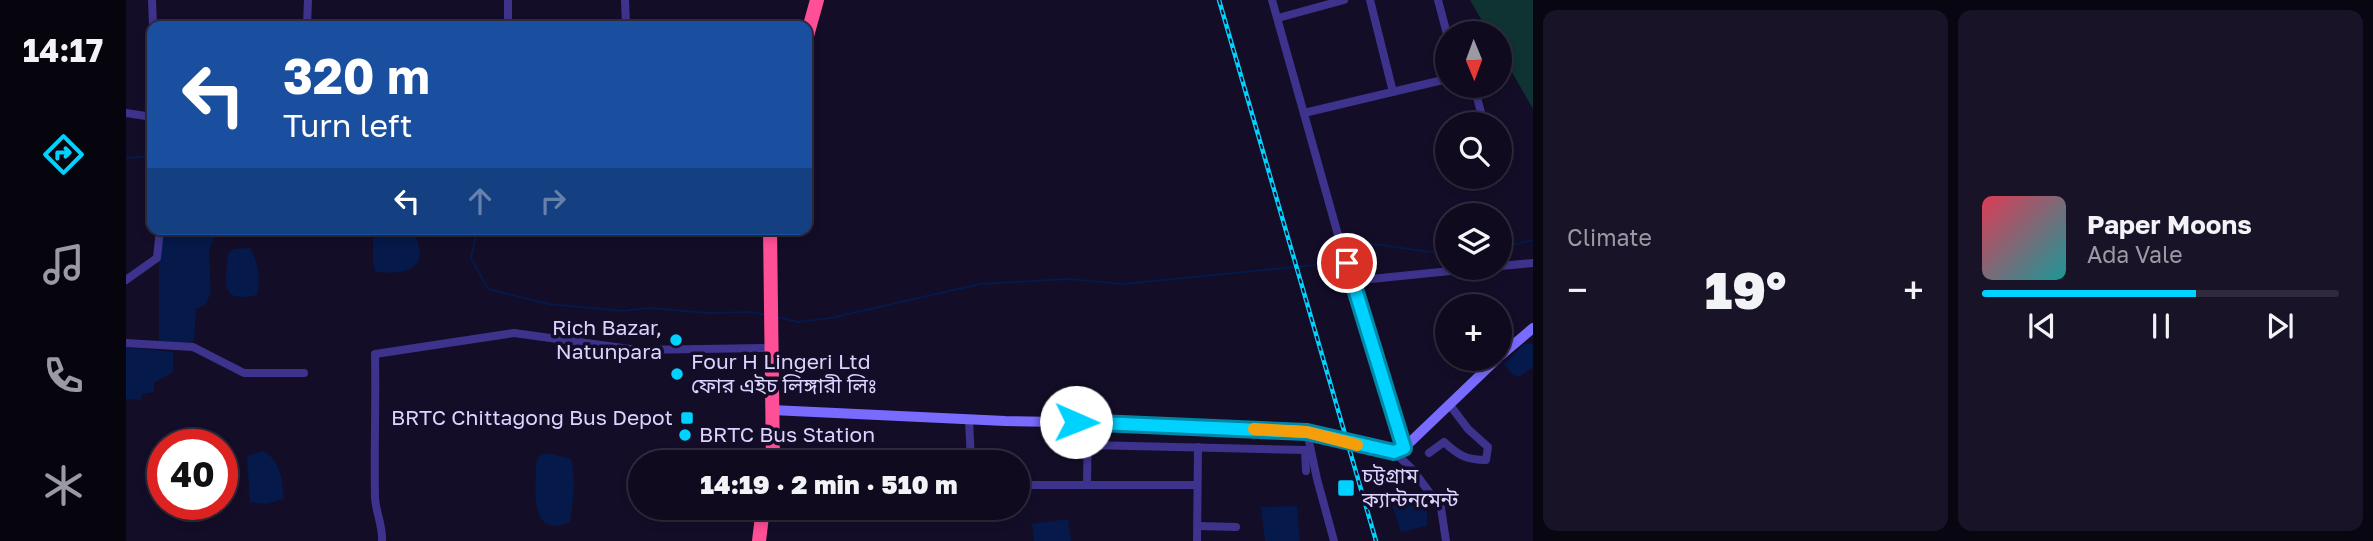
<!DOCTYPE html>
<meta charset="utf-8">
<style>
body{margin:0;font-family:"Golos Text","Noto Sans Bengali",sans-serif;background:#181327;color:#f1f3f6;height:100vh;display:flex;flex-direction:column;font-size:26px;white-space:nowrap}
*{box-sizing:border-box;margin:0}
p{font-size:23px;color:#9b9aa4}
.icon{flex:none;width:38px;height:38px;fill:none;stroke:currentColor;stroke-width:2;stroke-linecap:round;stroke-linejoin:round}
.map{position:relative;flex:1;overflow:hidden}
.side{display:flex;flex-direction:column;gap:10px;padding:10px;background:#080610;width:840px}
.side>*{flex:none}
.banner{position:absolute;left:21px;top:21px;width:665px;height:214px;border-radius:14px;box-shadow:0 4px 10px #0003,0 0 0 2px #2f2b3c;background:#1a4fa0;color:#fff;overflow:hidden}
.needle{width:46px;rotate:179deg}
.fabs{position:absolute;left:1309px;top:21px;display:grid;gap:14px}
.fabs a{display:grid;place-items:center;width:77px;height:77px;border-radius:50%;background:#0f0a1e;box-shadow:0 4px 10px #0003,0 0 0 2px #2f2b3c;font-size:35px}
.speed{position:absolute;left:21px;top:429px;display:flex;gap:14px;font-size:35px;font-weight:700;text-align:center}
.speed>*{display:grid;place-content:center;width:91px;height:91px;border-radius:50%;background:#0f0a1e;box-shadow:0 4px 10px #0003,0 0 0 2px #2f2b3c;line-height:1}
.speed .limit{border:10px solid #d22;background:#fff;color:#111}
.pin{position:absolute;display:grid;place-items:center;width:60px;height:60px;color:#fff;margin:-30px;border:4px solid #fff;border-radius:50%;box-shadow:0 2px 7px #0007}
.me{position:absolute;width:77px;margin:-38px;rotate:91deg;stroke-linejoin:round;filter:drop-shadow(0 0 5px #0008)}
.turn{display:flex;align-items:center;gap:24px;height:147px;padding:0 21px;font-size:32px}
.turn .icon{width:91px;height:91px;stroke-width:2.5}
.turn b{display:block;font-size:49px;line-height:60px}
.lanes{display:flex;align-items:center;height:66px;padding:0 21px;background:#0003;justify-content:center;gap:35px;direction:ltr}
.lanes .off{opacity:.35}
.big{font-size:52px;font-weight:800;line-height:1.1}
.side .widget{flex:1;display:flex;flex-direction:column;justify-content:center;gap:10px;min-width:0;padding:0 24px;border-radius:14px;background:#181327}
.song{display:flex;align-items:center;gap:21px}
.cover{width:84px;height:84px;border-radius:10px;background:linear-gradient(135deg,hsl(350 70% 55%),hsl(180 70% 35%))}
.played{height:7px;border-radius:4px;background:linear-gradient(90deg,#00d2ff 60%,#2f2b3c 60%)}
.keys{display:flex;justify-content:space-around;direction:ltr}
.heat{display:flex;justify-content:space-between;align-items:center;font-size:38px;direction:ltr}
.side .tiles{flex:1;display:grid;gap:10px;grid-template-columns:repeat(2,1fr)}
.trip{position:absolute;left:502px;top:450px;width:402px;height:70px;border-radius:35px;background:#0f0a1e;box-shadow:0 4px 10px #0003,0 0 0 2px #2f2b3c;font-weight:800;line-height:70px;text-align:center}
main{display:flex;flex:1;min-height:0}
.dock{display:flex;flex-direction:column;width:126px;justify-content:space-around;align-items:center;background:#06040c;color:#9b9aa4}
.dock .icon{width:49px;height:49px}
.dock .current{color:#00d2ff}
.dock b{font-size:32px;color:#f1f3f6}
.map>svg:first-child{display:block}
</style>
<main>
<nav class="dock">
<b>14:17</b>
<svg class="icon current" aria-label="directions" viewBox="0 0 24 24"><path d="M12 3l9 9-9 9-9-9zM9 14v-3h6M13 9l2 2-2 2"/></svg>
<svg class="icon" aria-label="music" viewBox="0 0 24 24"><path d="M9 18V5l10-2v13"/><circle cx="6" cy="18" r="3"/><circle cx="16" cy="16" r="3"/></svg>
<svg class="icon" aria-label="phone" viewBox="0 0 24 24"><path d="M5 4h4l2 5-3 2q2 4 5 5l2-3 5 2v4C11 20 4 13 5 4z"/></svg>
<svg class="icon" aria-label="climate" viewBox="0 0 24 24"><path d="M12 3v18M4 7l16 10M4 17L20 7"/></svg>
</nav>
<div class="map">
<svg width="1407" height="541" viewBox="0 0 1407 541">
<rect width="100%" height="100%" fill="#140d28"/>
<path fill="#0f3233" d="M 1344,0 L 1407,0 L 1407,109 L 1374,51 L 1374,33 L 1363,33 Z"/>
<g fill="#05194a">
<path d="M 51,229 L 87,229 L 87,242 L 83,248 L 85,293 L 79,305 L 70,309 L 68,341 L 63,343 L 33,341 L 33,262 L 37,233 Z"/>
<path d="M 247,229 L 289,229 C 294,254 301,267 272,272 C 263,273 257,273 249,271 L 247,264 Z"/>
<path d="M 124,248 C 132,262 135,279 131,295 C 92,304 100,281 102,253 L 108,249 Z"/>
<path d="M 1397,344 L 1407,344 L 1407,367 L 1393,377 L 1387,375 L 1378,365 Z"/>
<path d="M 0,347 L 47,352 L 47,372 L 28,383 L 28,392 L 17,394 L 15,400 L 0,399 Z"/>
<path d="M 136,451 C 155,459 156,480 158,499 L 140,504 L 124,502 L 121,456 Z"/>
<path d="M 421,453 L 445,459 C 450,478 447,502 444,522 C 402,541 410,486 410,463 L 413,456 Z"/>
<path d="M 1292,490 L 1301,505 L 1301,526 L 1275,532 L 1264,498 Z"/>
<path d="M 1171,506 L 1174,541 L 1139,541 L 1135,507 Z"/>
<path d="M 942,519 L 945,541 L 908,541 L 906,524 Z"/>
</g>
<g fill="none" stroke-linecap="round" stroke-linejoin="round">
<g stroke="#05194a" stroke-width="2">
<path d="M 0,158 L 26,156"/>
<path d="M 351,229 L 345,258 L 362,289 L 423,304 L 497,311 L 522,308 L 583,313 L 626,312 L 639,315"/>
<path d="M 1374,248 L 1407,240"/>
<path d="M 1219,251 L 1225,245 L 1241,243 L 1311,253 L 1321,248"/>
<path d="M 652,317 L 672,322 L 705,318 L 854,284 L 942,279 L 997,284 L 1188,265 L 1211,259 L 1215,255"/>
</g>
<g stroke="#3d338c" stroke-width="8">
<path d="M 26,0 L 27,26"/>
<path d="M 382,0 L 382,26"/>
<path d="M 499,0 L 500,26"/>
<path d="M 1146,0 L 1225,281 L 1278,448"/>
<path d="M 1244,0 L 1267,92"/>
<path d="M 1312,0 L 1321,34"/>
<path d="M 1152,18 L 1218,0"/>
<path d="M 181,26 L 182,0"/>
<path d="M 1348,86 L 1358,124"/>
<path d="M 0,113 L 26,117"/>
<path d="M 1178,113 L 1321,79"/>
<path d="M 1374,266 L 1407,263"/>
<path d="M 0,280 L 31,258 L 34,229"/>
<path d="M 1225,281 L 1354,268"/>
<path d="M 0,343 L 67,347 L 118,373 L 178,373"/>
<path d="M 843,419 L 845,462"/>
<path d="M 1181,432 L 1191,479 L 1208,541"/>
<path d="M 962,445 L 1179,450 L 1180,471"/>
<path d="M 1268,452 L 1286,469 L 1315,508 L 1320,541"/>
<path d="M 1303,453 L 1318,442 C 1332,455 1340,460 1360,460 L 1362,447 L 1342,429 L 1323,404"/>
<path d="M 961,484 L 962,422"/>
<path d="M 892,485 L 1071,485"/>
<path d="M 1072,526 L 1110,527"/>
<path d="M 256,541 C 257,526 250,513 249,498 C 248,450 250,402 249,354 L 388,333 L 511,350 L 646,348"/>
<path d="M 1071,541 L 1072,447"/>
</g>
<g stroke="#7a6bff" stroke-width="10">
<path d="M 1374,356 L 1407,328"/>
<path d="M 646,410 L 879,421 L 1044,424 L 1181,432 L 1268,452 L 1278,448 L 1371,359"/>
</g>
<g stroke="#ff4f96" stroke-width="14">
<path d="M 681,36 L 691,0"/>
<path d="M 644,229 L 647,462"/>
<path d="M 633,541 L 637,508"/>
</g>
<defs>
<path id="rail" d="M 1093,0 L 1250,541"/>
</defs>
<use href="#rail" stroke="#00d2ff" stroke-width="4.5"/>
<use href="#rail" stroke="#140d28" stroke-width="2" stroke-dasharray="5" stroke-linecap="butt"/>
</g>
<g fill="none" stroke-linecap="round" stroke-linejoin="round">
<defs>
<path id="route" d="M 950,422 L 1181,432 L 1268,452 L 1278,448 L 1221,263"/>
</defs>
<use href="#route" stroke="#0088a6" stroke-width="18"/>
<use href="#route" stroke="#00d2ff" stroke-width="12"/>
<path stroke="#f59e0b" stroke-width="12" d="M 1128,429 L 1181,432 L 1231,445"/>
</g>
<g fill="#00d2ff" stroke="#140d28" stroke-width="2.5">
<circle cx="550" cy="340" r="7"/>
<circle cx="551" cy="374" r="7"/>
<rect x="554" y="411" width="14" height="14" rx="3.5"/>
<circle cx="559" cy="435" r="7"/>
<rect x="1211" y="479" width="18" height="18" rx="3.5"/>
</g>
<g text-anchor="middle" stroke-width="7" stroke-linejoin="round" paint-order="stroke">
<g font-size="21" fill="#dcd4ff" stroke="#140d28" text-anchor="start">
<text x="536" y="335" text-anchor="end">Rich Bazar,<tspan x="536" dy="24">Natunpara</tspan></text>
<text x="565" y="369">Four H Lingeri Ltd<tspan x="565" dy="24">ফোর এইচ লিঙ্গারী লিঃ</tspan></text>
<text x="547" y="425" text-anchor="end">BRTC Chittagong Bus Depot</text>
<text x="573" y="442">BRTC Bus Station</text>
<text x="1236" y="483">চট্টগ্রাম<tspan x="1236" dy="24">ক্যান্টনমেন্ট</tspan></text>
</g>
</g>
</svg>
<div class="fabs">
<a><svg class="needle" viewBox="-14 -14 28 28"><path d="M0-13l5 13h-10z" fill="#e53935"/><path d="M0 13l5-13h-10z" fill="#9b9aa4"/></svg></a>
<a><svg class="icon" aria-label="search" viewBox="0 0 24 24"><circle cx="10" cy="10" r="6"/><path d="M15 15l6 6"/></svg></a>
<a><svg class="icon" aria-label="layers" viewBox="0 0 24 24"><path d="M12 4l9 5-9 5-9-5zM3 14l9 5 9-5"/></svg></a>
<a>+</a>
</div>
<div class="speed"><div class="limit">40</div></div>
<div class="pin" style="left:1221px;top:263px;background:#d93025"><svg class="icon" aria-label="arrive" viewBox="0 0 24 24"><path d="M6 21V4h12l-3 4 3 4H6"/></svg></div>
<svg class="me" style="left:950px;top:422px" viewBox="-20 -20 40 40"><circle r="19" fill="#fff"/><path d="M0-13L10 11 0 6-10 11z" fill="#00d2ff"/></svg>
<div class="trip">14:19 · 2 min · 510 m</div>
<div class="banner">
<div class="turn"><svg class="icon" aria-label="left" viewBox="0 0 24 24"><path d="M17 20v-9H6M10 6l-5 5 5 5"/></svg><div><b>320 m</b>Turn left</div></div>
<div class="lanes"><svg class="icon" aria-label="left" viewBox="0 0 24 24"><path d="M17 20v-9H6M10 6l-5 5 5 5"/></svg><svg class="icon off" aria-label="ahead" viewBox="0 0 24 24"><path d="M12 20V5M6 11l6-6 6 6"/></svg><svg class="icon off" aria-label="right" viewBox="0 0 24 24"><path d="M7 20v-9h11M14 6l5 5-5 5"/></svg></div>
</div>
</div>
<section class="side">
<div class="tiles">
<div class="widget"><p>Climate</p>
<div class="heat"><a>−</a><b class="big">19°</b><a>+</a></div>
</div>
<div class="widget">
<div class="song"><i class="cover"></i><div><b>Paper Moons</b><p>Ada Vale</p></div></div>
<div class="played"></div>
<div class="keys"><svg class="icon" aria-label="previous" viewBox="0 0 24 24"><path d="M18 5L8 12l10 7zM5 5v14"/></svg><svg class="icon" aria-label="pause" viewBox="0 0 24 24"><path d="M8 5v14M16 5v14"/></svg><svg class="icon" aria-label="next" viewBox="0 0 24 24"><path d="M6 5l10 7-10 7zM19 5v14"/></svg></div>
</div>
</div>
</section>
</main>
